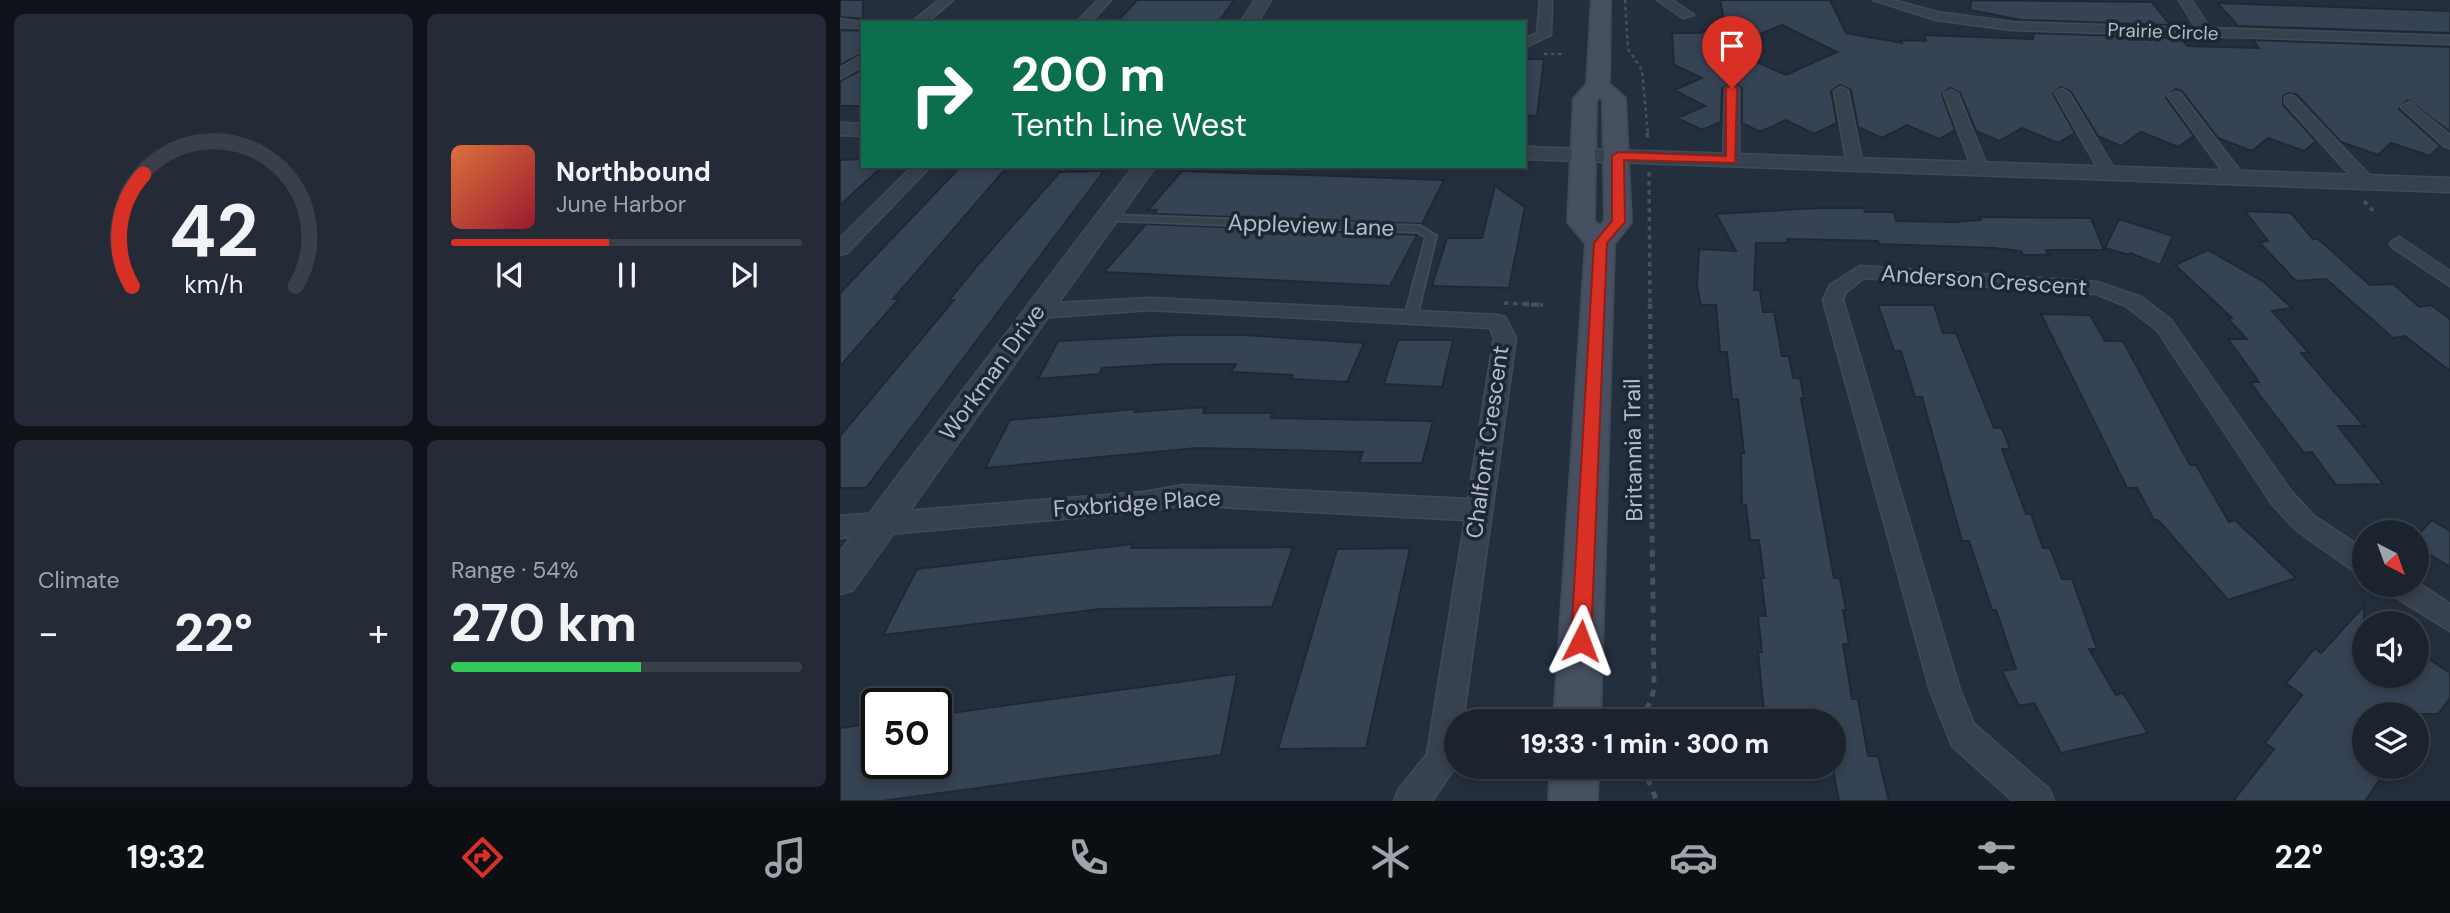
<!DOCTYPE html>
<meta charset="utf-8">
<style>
body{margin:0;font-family:"DM Sans",sans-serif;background:#242b36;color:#f1f3f6;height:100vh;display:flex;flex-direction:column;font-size:26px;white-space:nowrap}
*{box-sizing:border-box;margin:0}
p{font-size:23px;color:#a0a4aa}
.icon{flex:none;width:38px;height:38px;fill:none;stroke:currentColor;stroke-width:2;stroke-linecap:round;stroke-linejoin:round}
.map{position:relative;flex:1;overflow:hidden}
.panel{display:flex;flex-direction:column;gap:14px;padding:14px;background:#0f1319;width:840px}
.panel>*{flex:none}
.guide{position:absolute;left:21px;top:21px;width:665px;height:147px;border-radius:0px;box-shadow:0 4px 10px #0003,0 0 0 2px #39404a;background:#0b6e4f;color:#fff;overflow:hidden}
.needle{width:46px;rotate:139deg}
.fabs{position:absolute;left:1512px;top:520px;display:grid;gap:14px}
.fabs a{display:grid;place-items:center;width:77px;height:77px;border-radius:50%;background:#1b232e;box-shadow:0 4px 10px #0003,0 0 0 2px #39404a;font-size:35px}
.speed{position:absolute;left:21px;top:688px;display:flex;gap:14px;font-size:35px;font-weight:700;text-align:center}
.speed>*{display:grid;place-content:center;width:91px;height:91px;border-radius:50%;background:#1b232e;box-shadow:0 4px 10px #0003,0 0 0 2px #39404a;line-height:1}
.speed .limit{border:4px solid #111;border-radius:10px;background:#fff;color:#111}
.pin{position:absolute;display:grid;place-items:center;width:60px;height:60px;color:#fff;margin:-72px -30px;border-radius:50% 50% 50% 0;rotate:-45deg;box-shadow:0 0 7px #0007}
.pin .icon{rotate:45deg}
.me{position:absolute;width:77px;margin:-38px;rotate:3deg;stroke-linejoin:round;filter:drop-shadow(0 0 5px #0008)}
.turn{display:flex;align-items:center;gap:24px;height:147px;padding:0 35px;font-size:32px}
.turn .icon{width:91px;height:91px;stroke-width:2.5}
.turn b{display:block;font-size:49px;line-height:60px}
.big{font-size:52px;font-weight:800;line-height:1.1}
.panel .card{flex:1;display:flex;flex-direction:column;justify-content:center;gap:10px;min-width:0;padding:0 24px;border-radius:10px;background:#242b36}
.panel .dial{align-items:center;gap:0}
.dial svg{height:182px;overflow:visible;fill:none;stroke:#39404a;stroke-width:7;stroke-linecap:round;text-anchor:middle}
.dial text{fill:#f1f3f6;stroke:none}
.song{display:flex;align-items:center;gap:21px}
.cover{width:84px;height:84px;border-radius:10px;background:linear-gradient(135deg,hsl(20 70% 55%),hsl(350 70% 35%))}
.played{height:7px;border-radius:4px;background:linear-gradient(90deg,#d93025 45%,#39404a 45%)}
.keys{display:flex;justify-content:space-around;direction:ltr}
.heat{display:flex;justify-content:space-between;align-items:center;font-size:38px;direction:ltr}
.charge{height:10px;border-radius:5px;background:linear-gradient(90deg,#34c759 54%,#39404a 0)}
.panel .tiles{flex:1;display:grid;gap:14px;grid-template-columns:repeat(2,1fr)}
.trip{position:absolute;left:604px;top:709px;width:402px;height:70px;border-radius:35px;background:#1b232e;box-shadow:0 4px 10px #0003,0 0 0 2px #39404a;font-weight:800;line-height:70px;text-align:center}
.menu{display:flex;height:112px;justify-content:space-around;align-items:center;background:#0b0e12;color:#a0a4aa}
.menu .icon{width:49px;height:49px}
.menu .active{color:#d93025}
.menu b{font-size:32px;color:#f1f3f6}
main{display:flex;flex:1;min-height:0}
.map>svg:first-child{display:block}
</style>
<main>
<section class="panel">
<div class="tiles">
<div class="card dial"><svg viewBox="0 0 100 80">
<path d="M14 69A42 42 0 1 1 86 69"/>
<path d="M14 69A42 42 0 0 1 19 20" stroke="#d93025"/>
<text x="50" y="56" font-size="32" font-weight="700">42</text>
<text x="50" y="72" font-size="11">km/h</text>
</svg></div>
<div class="card">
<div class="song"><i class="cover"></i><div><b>Northbound</b><p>June Harbor</p></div></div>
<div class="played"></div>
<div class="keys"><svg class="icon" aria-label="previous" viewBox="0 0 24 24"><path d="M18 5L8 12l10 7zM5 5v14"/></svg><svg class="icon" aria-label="pause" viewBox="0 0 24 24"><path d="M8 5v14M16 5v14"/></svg><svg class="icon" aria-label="next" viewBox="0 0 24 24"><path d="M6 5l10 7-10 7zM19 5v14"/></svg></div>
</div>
<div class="card"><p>Climate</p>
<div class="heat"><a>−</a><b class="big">22°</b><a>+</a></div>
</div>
<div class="card"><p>Range · 54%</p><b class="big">270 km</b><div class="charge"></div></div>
</div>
</section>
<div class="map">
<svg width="1610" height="801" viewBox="0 0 1610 801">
<rect width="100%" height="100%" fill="#242f3e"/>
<g fill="#364354" stroke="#1f2835" stroke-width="2" fill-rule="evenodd">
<path d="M 0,0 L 23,0 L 23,19 L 0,17 Z"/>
<path d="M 297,0 L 394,0 L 378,23 L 349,23 L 351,20 L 277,22 Z"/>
<path d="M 880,0 L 990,0 L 1006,33 L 1062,43 L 1061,40 L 1086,41 L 1084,35 L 1193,39 L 1194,33 L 1341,38 L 1347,46 L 1419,48 L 1412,40 L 1610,47 L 1610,132 L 1568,100 L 1559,109 L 1600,146 L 1590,156 L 1551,143 L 1538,155 L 1501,142 L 1457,95 L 1449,93 L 1443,96 L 1443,105 L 1476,141 L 1464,151 L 1428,138 L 1412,151 L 1378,138 L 1342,91 L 1336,89 L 1326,98 L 1354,136 L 1338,147 L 1301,132 L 1281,146 L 1258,136 L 1231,92 L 1221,87 L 1213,94 L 1235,133 L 1218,143 L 1182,128 L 1159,141 L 1136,131 L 1120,93 L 1110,88 L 1102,95 L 1115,130 L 1099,139 L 1067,125 L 1042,138 L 1018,127 L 1011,90 L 1000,85 L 991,91 L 997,123 L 974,134 L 946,120 L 920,132 L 902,123 L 902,88 L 893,82 L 882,88 L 881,122 L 862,130 L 837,118 L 865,106 L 834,90 L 862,78 L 834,65 L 832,33 L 859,33 L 885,25 ZM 942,25 L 997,52 L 946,75 L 886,48 Z"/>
<path d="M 1131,0 L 1312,2 L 1330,25 L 1181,20 L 1130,10 Z"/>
<path d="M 1377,3 L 1610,11 L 1610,33 L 1398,26 Z"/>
<path d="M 0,30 L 23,31 L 23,53 L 0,65 Z"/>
<path d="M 684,59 L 704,59 L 697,116 L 684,115 Z"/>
<path d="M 23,69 L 23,106 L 0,106 L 0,81 Z"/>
<path d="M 23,159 L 23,166 L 43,166 L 0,205 L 0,160 Z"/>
<path d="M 121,166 L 168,166 L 53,299 L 59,299 L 0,366 L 0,293 Z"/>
<path d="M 264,171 L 26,488 L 0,488 L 0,436 L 114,300 L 109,300 L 136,267 L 220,172 Z"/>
<path d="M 342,171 L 498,176 L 604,180 L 582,224 L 314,214 L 317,210 L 308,210 Z"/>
<path d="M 655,186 L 685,207 L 669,288 L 592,286 L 607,238 L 642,238 Z"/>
<path d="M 978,208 L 1024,208 L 1025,212 L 1054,212 L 1056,221 L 1115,222 L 1141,220 L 1139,217 L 1251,218 L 1264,250 L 1206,250 L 1209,255 L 1183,255 L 1181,251 L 1153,248 L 1039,244 L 1038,241 L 947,239 L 948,243 L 916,243 L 914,290 L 920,290 L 923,312 L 934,312 L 942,356 L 949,356 L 953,378 L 960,378 L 964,398 L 961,398 L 994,578 L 1000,578 L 1006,610 L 1003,610 L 1009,644 L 1003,644 L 1012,699 L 1018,699 L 1028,756 L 1038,756 L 1049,801 L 999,801 L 994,775 L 994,721 L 925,721 L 918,652 L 922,652 L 918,616 L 926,616 L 921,578 L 924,578 L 919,540 L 910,540 L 906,505 L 902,505 L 901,453 L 904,453 L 898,399 L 892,399 L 887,352 L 880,352 L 876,305 L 861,305 L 857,286 L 859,249 L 896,251 L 876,214 Z"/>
<path d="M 1405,211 L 1451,213 L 1473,239 L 1478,239 L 1530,285 L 1554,284 L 1579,307 L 1591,305 L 1610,319 L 1610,371 L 1565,336 L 1553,338 L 1486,279 L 1456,281 L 1419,242 L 1428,241 Z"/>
<path d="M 1279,219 L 1333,236 L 1320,265 L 1290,253 L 1289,255 L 1265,248 Z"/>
<path d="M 306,224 L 577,235 L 550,286 L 264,272 Z"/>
<path d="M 1368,250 L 1424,282 L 1452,308 L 1432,311 L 1469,353 L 1461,353 L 1524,426 L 1498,426 L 1543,484 L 1496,485 L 1472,452 L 1464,453 L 1424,401 L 1410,382 L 1419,382 L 1388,339 L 1407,339 L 1388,319 L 1392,318 L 1335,265 Z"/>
<path d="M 1038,305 L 1094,305 L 1103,333 L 1116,333 L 1154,428 L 1162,428 L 1170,449 L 1162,449 L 1186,514 L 1191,514 L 1203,548 L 1210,548 L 1222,579 L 1232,579 L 1257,649 L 1249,649 L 1276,695 L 1283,693 L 1308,733 L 1221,753 L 1194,703 L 1179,706 L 1162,671 L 1176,669 L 1156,610 L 1152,610 L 1129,541 L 1122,541 L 1082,397 L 1075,397 L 1061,351 L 1054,351 Z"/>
<path d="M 1201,314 L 1250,315 L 1265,341 L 1283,341 L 1350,465 L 1356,465 L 1389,522 L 1395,520 L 1456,578 L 1388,600 L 1318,520 L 1314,520 L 1297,488 L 1287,488 Z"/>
<path d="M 338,335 L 404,335 L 524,343 L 507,382 L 451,379 L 453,375 L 391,372 L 396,364 L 327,364 L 262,368 L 259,374 L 198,379 L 218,341 Z"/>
<path d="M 558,340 L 613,340 L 602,387 L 544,384 Z"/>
<path d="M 365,407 L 363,413 L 433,413 L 431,418 L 593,421 L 582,463 L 519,463 L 523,452 L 357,448 L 145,468 L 170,420 L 296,409 L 295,412 Z"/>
<path d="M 1592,520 L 1610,531 L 1610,567 L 1577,547 L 1577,536 Z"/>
<path d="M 293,544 L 291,548 L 453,547 L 432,607 L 261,609 L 43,635 L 77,569 Z"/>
<path d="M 570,548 L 526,748 L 438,749 L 497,549 Z"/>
<path d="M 1524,606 L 1524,676 L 1577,676 L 1577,651 L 1610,673 L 1610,698 L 1598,714 L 1524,714 L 1524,766 L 1549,766 L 1525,801 L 1393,801 L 1434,749 L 1425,743 L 1462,695 L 1446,683 L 1475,648 L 1481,653 Z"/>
<path d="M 397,674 L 381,755 L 42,801 L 0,801 L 0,728 L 37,723 L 37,763 L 96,763 L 96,715 Z"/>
</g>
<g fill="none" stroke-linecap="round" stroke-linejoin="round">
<defs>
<path id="service" d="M 266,215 L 580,226 L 596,236 L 577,316 L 571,320 L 565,316 L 586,237 L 578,232 L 263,220 L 261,218 Z"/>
<g id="minor">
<path d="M 99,0 L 113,0 L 86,23 L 71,23 Z"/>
<path d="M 258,0 L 271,0 L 250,23 L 236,23 Z"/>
<path d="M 700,0 L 712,0 L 711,35 L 684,48 L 684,39 L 697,33 Z"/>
<path d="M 817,0 L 832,0 L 854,15 L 843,18 Z"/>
<path d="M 1033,0 L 1053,0 L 1097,12 L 1172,22 L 1356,28 L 1339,0 L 1351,0 L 1370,28 L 1610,36 L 1610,44 L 1172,30 L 1096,20 Z"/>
<path d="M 0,19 L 29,23 L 23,23 L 23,28 L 0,27 Z"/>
<path d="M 23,55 L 23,66 L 0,79 L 0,68 Z"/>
<path d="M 892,84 L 899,88 L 899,160 L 891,165 L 883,160 L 885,88 Z"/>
<path d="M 1001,87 L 1008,91 L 1023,165 L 1015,170 L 1007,165 L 994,91 Z"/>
<path d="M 1222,89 L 1229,93 L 1276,172 L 1274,176 L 1268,177 L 1260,172 L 1215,93 Z"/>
<path d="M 1111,90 L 1118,94 L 1148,168 L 1146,172 L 1140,173 L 1132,168 L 1104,94 Z"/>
<path d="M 1335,92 L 1340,93 L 1401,172 L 1403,176 L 1401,180 L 1389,180 L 1328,96 Z"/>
<path d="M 1450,95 L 1455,97 L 1531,177 L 1534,181 L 1531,185 L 1519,185 L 1445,103 L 1445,97 Z"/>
<path d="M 1569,102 L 1610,135 L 1610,148 L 1604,146 L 1564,110 L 1561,107 Z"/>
<path d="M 73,166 L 91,166 L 7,253 L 0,255 L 0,238 Z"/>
<path d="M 1559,237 L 1610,271 L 1610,286 L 1552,247 L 1550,243 Z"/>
<path d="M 1020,266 L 1257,282 L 1301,297 L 1331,320 L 1450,490 L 1474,516 L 1524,549 L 1524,574 L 1514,571 L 1456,530 L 1432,504 L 1317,330 L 1286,306 L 1256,294 L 1024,278 L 1006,292 L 1003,300 L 1120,690 L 1134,724 L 1209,789 L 1214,801 L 1173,801 L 1112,746 L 1090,690 L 983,300 L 990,285 Z"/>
<path d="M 310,298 L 658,315 L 665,317 L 676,338 L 623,721 L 616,721 L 616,766 L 592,801 L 554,801 L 559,789 L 587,754 L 625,520 L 343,505 L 304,512 L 0,538 L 0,516 L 304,492 L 343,485 L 628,499 L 654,338 L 650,328 L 310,310 L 197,318 L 187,311 L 197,304 Z"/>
<path d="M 1577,582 L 1610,604 L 1610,631 L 1547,592 L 1544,584 Z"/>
</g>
<g id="tertiary">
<path d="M 415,0 L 431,0 L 417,23 L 400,23 Z"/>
<path d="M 0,123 L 23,124 L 23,136 L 0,135 Z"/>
<path d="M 684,147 L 1610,178 L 1610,192 L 684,159 Z"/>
<path d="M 294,166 L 316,166 L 13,590 L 0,594 L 0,552 Z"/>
</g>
<g id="secondary">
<path d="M 752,0 L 770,0 L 769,84 L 785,98 L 791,222 L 774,244 L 760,721 L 714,721 L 746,244 L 728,222 L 734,99 L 747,84 ZM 759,97 L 763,100 L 765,221 L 760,226 L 754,221 L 756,100 Z"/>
<path d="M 711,766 L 758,766 L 757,801 L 709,801 Z"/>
</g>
</defs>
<use href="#service" stroke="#414a57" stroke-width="4"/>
<use href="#minor" stroke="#414a57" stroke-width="3"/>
<use href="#tertiary" stroke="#414a57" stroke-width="3"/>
<use href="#secondary" stroke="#414a57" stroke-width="4"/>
<g stroke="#3f5557" stroke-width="2.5" stroke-dasharray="3.5 3.5" stroke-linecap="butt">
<path d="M 785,0 L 788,49 L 802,70 L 808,135"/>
<path d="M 704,54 L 724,54"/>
</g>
<g stroke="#3f5557" stroke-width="3.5" stroke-dasharray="4.5 4.5" stroke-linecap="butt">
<path d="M 807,133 L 808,139"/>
<path d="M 809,172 L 810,306"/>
<path d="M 1524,201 L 1536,214"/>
<path d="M 664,303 L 703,305"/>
</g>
<g stroke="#3f5557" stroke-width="4.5" stroke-dasharray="5 5" stroke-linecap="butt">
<path d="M 684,304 L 703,305"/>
<path d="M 810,304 L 812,524"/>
</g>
<g stroke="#3f5557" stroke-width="5" stroke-dasharray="7 7" stroke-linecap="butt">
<path d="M 799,721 L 811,701 L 814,688 L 812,522"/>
<path d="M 802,766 L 817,801"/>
</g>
<use href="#service" fill="#38414e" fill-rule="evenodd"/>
<use href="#minor" fill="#38414e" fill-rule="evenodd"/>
<use href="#tertiary" fill="#38414e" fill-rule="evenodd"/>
<use href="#secondary" fill="#465061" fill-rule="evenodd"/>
</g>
<path fill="#d93025" stroke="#8d1f18" stroke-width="2" d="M 892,85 L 897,88 L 895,163 L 784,160 L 785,222 L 767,243 L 751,641 L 748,648 L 741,650 L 734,648 L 731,641 L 754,243 L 772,221 L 772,156 L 778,152 L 886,156 L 886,88 Z"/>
<g text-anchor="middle" stroke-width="7" stroke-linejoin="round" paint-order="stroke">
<g font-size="19" fill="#b4bcc9" stroke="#1d2633">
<text transform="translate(1323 31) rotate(2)" y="7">Prairie Circle</text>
</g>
<g font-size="23" fill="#b4bcc9" stroke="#1d2633">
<text transform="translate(471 225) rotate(2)" y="8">Appleview Lane</text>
<text transform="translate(1144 280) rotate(4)" y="8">Anderson Crescent</text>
<text transform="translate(152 372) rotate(-54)" y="8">Workman Drive</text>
<text transform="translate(647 442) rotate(-82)" y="8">Chalfont Crescent</text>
<text transform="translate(793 450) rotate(-91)" y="8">Britannia Trail</text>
<text transform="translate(297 503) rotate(-4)" y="8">Foxbridge Place</text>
</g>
</g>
</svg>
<div class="fabs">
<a><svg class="needle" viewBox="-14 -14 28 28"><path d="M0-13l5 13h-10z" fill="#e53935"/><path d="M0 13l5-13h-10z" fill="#a0a4aa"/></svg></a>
<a><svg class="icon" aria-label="sound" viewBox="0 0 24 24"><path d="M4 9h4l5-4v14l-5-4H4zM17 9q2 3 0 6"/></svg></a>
<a><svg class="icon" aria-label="layers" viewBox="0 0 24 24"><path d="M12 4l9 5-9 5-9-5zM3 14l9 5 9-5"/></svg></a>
</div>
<div class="speed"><div class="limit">50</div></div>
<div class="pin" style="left:892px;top:88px;background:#d93025"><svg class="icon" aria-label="arrive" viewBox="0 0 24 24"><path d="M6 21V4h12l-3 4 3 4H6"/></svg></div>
<svg class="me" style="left:741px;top:641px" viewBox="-20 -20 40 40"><path d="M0-17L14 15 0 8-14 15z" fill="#d93025" stroke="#fff" stroke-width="4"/></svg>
<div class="trip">19:33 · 1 min · 300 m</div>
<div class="guide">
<div class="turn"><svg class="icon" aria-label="right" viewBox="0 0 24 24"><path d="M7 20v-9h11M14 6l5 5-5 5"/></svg><div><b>200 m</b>Tenth Line West</div></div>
</div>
</div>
</main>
<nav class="menu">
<b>19:32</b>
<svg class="icon active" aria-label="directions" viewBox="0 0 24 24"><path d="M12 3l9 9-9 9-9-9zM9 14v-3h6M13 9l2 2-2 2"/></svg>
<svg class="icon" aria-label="music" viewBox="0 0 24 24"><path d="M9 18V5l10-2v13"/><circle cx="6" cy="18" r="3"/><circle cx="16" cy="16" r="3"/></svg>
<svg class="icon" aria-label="phone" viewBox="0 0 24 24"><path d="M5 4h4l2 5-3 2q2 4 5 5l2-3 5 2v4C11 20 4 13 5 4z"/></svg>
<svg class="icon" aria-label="climate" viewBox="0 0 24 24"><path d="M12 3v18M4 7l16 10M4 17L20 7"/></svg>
<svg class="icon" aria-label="car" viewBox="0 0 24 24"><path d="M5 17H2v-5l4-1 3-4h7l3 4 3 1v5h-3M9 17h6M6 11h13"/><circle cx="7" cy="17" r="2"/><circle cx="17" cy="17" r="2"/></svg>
<svg class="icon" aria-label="filters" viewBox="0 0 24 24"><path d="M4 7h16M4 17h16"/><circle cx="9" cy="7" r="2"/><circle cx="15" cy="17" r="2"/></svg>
<b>22°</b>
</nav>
